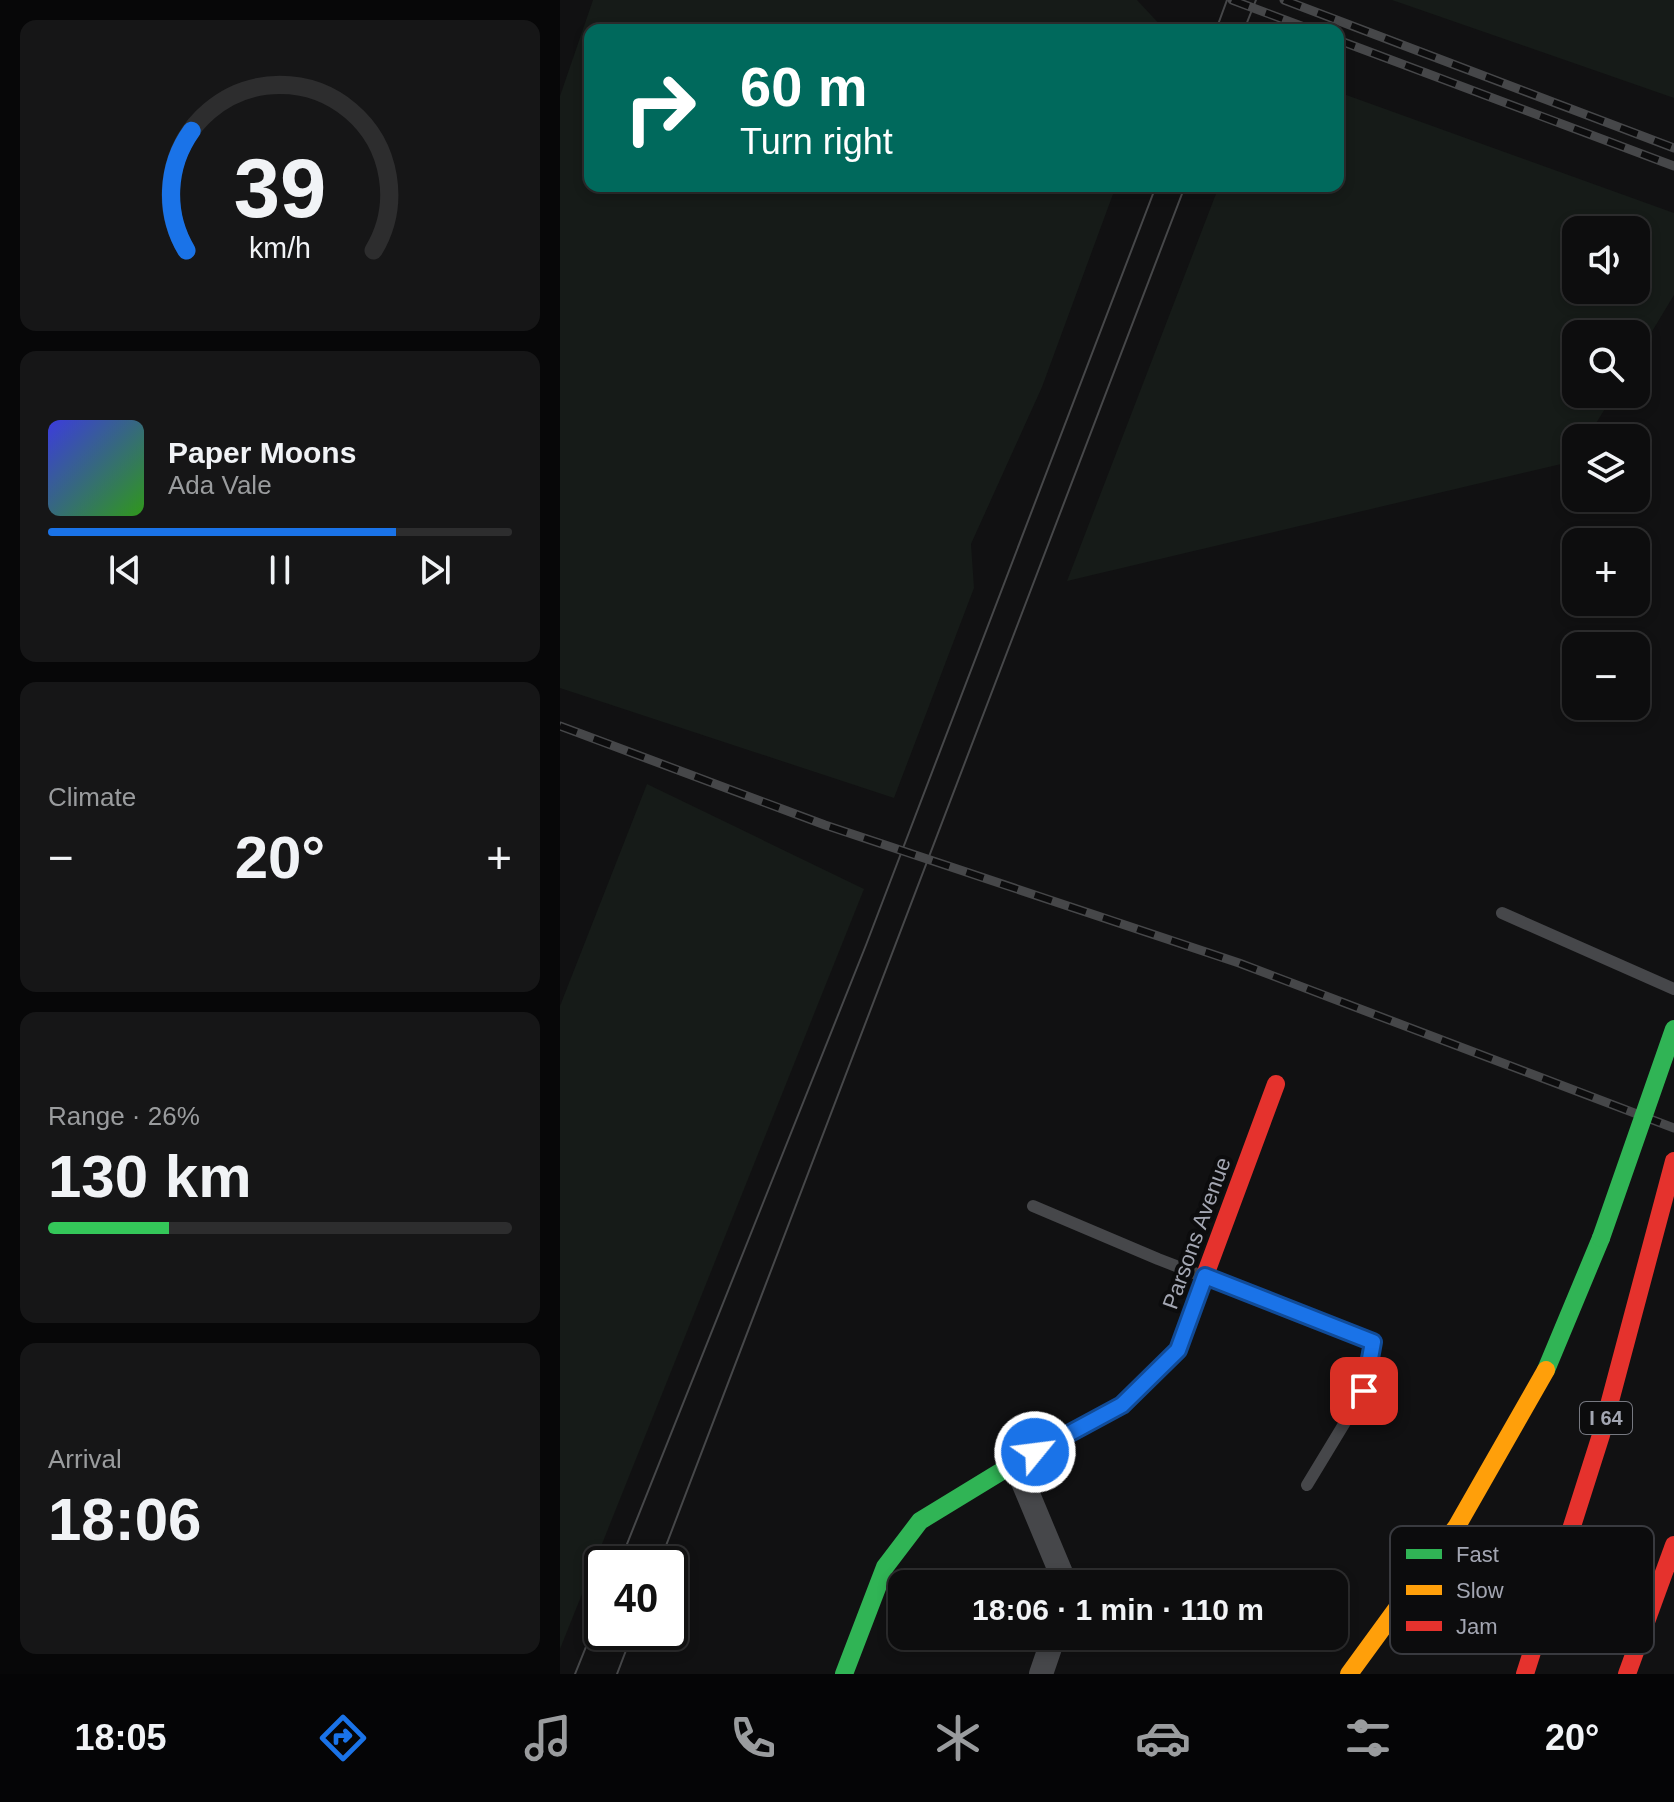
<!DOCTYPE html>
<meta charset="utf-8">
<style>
body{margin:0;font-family:Helvetica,sans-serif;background:#161617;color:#f1f3f6;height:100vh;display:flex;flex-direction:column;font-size:30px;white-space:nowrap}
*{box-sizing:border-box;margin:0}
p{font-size:26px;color:#9a9c9e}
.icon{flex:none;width:44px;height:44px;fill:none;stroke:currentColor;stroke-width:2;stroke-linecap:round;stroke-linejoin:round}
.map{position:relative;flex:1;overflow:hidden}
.panel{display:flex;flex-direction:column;gap:20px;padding:20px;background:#070708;width:560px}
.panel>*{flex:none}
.banner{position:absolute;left:24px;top:24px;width:760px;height:168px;border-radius:16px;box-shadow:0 4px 12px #0003,0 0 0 2px #2d2d2e;background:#00695c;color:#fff;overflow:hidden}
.tools{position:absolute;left:1002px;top:216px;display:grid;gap:16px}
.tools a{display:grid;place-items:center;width:88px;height:88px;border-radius:16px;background:#0d0d0e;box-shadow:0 4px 12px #0003,0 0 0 2px #2d2d2e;font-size:40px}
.speed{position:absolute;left:24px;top:1546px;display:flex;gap:16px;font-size:40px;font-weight:700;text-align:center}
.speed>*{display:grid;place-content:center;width:104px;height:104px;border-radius:50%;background:#0d0d0e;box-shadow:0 4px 12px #0003,0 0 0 2px #2d2d2e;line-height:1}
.speed .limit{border:4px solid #111;border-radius:12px;background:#fff;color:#111}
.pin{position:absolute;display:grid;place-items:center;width:68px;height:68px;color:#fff;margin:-34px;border-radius:16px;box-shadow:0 4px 12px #0006}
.me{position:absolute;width:88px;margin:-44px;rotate:61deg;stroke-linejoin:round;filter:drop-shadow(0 0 6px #0008)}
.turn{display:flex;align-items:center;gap:28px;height:168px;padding:0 24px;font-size:36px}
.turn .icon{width:104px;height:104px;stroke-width:2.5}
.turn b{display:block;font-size:56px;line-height:68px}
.big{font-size:60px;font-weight:700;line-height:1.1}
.panel .tile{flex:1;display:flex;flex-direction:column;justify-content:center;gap:12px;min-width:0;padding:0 28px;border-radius:16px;background:#161617}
.panel .dial{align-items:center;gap:0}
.dial svg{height:208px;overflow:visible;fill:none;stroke:#2d2d2e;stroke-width:7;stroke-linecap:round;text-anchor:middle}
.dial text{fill:#f1f3f6;stroke:none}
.song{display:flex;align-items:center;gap:24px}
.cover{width:96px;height:96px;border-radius:12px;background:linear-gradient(135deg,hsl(240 70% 55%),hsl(110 70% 35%))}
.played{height:8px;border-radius:4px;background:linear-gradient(90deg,#1a73e8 75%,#2d2d2e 75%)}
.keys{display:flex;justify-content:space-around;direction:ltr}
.heat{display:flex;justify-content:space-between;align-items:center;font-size:44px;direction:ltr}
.charge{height:12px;border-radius:6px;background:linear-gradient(90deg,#34c759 26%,#2d2d2e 0)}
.trip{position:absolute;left:328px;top:1570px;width:460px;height:80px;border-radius:16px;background:#0d0d0e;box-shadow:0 4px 12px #0003,0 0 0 2px #2d2d2e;font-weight:700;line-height:80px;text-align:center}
.dock{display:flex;height:128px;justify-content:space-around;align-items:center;background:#050506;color:#9a9c9e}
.dock .icon{width:56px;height:56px}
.dock .current{color:#1a73e8}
.dock b{font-size:36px;color:#f1f3f6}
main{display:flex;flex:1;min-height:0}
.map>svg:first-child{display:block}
</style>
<main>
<section class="panel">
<div class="tile dial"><svg viewBox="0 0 100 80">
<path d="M14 69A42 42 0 1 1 86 69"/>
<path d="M14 69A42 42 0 0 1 16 23" stroke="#1a73e8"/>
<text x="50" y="56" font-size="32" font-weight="700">39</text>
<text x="50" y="72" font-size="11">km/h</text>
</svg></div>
<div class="tile">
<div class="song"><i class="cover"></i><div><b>Paper Moons</b><p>Ada Vale</p></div></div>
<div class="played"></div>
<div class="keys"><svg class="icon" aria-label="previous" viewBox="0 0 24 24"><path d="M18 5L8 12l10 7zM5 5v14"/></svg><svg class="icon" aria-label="pause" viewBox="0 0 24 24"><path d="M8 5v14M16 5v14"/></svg><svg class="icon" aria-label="next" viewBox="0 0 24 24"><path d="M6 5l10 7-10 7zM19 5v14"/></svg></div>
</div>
<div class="tile"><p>Climate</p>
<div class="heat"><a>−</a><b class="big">20°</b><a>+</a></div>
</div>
<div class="tile"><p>Range · 26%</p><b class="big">130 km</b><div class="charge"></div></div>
<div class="tile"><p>Arrival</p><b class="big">18:06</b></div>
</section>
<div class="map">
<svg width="1114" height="1674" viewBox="0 0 1114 1674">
<rect width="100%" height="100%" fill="#111112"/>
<g fill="#161b18" fill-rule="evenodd">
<path d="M 33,0 L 577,0 L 605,30 L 30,30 L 30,186 L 556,186 L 482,387 L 411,544 L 414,588 L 334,798 L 0,688 L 0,96 Z"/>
<path d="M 832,0 L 1114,0 L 1114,98 Z"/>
<path d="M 778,92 L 1114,213 L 1114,295 L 1076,358 L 1076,334 L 1016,334 L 1016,394 L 1054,394 L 1027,438 L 1016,438 L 1014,461 L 507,581 L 659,186 L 778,186 ZM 1076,230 L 1076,290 L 1016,290 L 1016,230 Z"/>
<path d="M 87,784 L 304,889 L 0,1649 L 0,1006 Z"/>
</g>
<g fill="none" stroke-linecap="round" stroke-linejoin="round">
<g stroke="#46474a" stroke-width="12">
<path d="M 942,913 L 1114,989"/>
<path d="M 473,1206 L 598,1259 L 813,1342 L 804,1391 L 747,1485"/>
</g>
<g stroke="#46474a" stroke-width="24">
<path d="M 455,1463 L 501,1573 L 501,1584"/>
<path d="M 481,1674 L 494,1636"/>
</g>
<g stroke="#30b455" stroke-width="18">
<path d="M 986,1370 L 1041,1238"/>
<path d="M 284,1674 L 325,1567 L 360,1521 L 455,1463 L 562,1405 L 618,1350 L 644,1278"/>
</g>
<path stroke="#ff9f0a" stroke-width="18" d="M 789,1674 L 897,1526 L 986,1370"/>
<g stroke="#e5322d" stroke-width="18">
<path d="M 644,1278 L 716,1084"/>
<path d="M 965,1674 L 1041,1435 L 1114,1161"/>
<path d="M 1067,1674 L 1114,1545"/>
</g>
<g stroke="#464749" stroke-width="2">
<path d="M 656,30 L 667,0"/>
<path d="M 684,30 L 696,0"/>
<path d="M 59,1564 L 306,945 L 596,186"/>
<path d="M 99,1564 L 625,186"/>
<path d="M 15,1674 L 42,1607"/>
<path d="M 57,1674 L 73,1632"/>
</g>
<defs>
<g id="rail">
<path d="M 672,0 L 752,30"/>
<path d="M 724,0 L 1114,148"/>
<path d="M 778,40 L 1114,166"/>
<path d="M 0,726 L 265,825 L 679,963 L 1114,1128"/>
</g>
</defs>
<use href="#rail" stroke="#464749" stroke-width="9"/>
<use href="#rail" stroke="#0c0c0d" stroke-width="6" stroke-dasharray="18" stroke-linecap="butt"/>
<path stroke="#30b455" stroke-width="18" d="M 1041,1238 L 1114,1029"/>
</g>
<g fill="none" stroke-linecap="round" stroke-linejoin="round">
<defs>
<path id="route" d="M 475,1452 L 562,1405 L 618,1350 L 645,1276 L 813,1342 L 804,1391"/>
</defs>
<use href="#route" stroke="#114b97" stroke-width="20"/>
<use href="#route" stroke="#1a73e8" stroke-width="14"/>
</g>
<g text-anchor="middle" stroke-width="8" stroke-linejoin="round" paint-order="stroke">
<rect fill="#0c0c0d" stroke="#767880" stroke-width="2" x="1020" y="1402" width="52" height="32" rx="6"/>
<g font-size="20" font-weight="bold" fill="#a3a6b2">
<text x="1046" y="1425">I 64</text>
</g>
<g font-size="22" fill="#a3a6b2" stroke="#0c0c0d">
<text transform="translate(636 1233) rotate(-70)" y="8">Parsons Avenue</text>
</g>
</g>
<rect x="830" y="1526" width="264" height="128" rx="12" fill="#0c0c0d" stroke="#393a3f" stroke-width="2"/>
<rect x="846" y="1549" width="36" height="10" fill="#30b455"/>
<rect x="846" y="1585" width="36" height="10" fill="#ff9f0a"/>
<rect x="846" y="1621" width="36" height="10" fill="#e5322d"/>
<g font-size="22" fill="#a3a6b2">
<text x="896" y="1562">Fast</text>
<text x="896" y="1598">Slow</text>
<text x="896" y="1634">Jam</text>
</g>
</svg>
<div class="tools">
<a><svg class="icon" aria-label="sound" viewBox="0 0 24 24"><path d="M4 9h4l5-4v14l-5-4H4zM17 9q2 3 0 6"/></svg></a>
<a><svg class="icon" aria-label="search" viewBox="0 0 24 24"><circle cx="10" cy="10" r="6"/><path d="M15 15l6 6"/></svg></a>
<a><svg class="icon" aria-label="layers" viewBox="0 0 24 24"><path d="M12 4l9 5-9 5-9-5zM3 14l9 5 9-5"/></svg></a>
<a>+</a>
<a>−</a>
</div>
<div class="speed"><div class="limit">40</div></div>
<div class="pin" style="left:804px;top:1391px;background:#d93025"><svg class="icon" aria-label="arrive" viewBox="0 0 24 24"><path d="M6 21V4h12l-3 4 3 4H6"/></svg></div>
<svg class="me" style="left:475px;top:1452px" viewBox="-20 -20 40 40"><circle r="17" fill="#1a73e8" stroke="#fff" stroke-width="3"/><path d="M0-11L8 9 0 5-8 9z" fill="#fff"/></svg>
<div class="trip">18:06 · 1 min · 110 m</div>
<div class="banner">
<div class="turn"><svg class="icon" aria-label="right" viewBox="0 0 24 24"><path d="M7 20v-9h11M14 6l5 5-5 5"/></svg><div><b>60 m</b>Turn right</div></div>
</div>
</div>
</main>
<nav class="dock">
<b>18:05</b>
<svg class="icon current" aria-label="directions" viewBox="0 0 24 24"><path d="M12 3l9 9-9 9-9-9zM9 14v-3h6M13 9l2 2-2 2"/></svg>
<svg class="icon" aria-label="music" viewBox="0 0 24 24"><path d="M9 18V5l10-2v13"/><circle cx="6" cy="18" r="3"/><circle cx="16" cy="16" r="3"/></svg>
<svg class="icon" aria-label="phone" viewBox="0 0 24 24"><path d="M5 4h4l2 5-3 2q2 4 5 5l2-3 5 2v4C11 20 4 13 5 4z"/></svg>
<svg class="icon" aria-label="climate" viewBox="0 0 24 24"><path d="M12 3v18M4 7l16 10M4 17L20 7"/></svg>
<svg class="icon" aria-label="car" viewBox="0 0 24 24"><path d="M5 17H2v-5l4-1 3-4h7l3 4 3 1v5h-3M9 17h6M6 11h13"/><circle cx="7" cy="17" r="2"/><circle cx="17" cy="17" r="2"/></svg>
<svg class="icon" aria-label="filters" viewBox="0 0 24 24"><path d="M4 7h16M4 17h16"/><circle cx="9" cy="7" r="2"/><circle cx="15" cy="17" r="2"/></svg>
<b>20°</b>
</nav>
